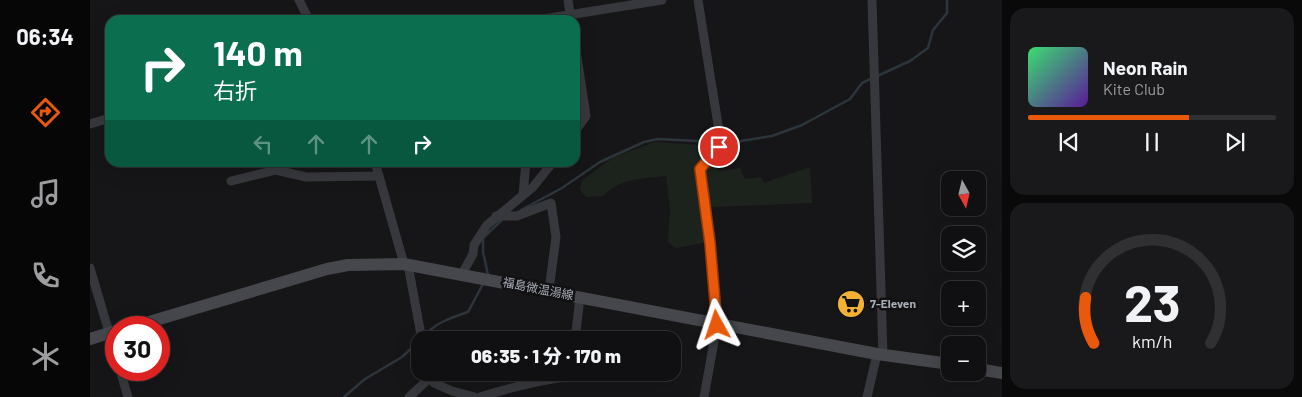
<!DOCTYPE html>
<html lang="ja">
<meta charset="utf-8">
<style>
body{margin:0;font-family:Barlow,"Noto Sans JP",sans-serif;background:#19191b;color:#f1f3f6;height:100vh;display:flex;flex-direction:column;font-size:19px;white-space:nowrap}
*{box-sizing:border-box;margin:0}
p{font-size:16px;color:#9c9d9f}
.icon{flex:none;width:28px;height:28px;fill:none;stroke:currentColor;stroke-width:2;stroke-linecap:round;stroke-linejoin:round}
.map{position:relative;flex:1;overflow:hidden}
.sheet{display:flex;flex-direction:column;gap:8px;padding:8px;background:#09090a;width:300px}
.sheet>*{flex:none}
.banner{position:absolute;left:15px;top:15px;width:475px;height:152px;border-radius:15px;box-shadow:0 5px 20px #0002,0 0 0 1px #303032;background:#0b6e4f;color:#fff;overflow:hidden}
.needle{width:32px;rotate:172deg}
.fabs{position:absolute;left:851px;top:171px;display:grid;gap:10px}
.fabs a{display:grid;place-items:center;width:45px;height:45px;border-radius:10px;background:#101012;box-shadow:0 5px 20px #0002,0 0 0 1px #303032;font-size:25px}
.speed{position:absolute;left:15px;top:316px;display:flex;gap:10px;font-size:25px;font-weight:700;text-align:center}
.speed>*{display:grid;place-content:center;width:65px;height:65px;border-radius:50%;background:#101012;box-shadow:0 5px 20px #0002,0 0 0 1px #303032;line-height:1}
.speed .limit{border:8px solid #d22;background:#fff;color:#111}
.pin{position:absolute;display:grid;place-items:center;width:42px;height:42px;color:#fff;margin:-21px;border:2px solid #fff;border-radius:50%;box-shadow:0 1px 5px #0007}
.me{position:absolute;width:55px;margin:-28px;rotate:355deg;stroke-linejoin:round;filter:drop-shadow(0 0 4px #0008)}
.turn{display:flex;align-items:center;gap:18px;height:105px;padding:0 25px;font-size:22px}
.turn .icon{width:65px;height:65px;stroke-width:2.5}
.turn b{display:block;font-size:35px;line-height:42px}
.lanes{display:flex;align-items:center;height:48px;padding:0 25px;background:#0003;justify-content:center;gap:25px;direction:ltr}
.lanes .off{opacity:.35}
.sheet .card{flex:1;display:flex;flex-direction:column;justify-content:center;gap:8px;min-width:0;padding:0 18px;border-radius:15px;background:#19191b}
.sheet .dial{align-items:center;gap:0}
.dial svg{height:130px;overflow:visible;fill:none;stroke:#303032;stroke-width:7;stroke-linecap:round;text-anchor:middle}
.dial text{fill:#f1f3f6;stroke:none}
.song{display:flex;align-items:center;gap:15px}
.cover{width:60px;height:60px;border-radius:8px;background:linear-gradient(135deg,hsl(140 70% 55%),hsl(270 70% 35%))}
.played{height:5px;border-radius:2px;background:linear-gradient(90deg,#ea580c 65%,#303032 65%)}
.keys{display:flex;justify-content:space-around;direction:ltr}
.trip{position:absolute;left:321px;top:331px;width:270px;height:50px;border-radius:15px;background:#101012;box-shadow:0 5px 20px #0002,0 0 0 1px #303032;font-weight:800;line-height:50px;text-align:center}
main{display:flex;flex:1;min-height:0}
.dock{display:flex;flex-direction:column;width:90px;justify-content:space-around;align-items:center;background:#060607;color:#9c9d9f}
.dock .icon{width:35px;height:35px}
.dock .on{color:#ea580c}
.dock b{font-size:22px;color:#f1f3f6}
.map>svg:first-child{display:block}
</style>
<main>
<nav class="dock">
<b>06:34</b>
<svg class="icon on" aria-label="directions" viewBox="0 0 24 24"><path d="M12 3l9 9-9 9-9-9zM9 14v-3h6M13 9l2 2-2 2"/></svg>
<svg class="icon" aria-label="music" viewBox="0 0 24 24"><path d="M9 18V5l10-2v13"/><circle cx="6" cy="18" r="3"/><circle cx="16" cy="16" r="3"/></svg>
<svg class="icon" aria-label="phone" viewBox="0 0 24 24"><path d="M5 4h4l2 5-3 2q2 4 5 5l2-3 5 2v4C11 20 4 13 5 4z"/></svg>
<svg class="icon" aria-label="climate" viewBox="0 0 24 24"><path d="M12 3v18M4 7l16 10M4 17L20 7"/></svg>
</nav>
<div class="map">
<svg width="912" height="397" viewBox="0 0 912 397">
<rect width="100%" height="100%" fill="#161618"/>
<path fill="#1c231d" d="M 565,142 L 609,145 L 625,148 L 624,160 L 629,171 L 650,168 L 655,179 L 671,177 L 674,183 L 720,167 L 722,203 L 621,207 L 624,241 L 586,248 L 578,242 L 580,209 L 576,176 C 552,179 531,178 513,196 L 496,197 L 490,190 L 492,180 L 524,157 Z"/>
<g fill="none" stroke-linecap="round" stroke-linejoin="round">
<g stroke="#2c353c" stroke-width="2.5">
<path d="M 632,144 L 682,136 L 712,125 L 760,99 L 772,83 L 820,61 L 838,48 L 843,30 L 857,13 L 857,0"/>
<path d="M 431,210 L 472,188 L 510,162 L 554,142 L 568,139 L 627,142"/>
<path d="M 398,275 L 393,252 L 393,238 L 413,219"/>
<path d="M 333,337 C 345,323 360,318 378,312 L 393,284"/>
<path d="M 254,397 L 275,379 L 312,357 L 329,341"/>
</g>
<g stroke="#37383d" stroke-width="9">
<path d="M 209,0 L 219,20"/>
<path d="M 478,0 L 481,20"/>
<path d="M 608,0 L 630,137 L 629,147 L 610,169 L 620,243 L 627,325 L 614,397"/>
<path d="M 782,0 L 793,355"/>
<path d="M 447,20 L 572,0"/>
<path d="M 485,44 L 496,116 L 485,131"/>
<path d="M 0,124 L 20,118"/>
<path d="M 285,162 L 314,264"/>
<path d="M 141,181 L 186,170 L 216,177 L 289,176"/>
<path d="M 433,195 L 436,162"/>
<path d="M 406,216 L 427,216 L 461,203 L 466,237 L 459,290"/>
<path d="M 318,265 L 332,340"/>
<path d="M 0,268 L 26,356"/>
<path d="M 372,274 L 383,254 L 384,245 L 397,225 L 443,187 L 463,162"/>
<path d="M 485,340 L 490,297"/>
<path d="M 30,370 L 38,397"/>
<path d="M 341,372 L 344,383 L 362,391 L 385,397"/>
<path d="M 319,397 L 342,376"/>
<path d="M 390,397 C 439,382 490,370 541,376"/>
<path d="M 777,397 L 787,354"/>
</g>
<g stroke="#45474d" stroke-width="12">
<path d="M 39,328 L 237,269 L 258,265 L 314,264 L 787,354 L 860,364"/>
<path d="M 0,339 L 26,331"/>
<path d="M 888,369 L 912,373"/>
</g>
</g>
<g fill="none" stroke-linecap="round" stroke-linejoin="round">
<defs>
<path id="route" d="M 627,325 L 620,243 L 610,169 L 629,147"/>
</defs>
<use href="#route" stroke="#983908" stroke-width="12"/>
<use href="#route" stroke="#ea580c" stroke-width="9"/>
</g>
<defs>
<symbol id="supermarket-disc" viewBox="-11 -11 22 22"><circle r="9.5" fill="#f2b134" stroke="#111113"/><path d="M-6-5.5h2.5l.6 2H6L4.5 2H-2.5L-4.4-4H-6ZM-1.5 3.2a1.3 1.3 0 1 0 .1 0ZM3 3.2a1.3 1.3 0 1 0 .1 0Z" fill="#111"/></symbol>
</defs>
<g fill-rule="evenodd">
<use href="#supermarket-disc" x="745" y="288" width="32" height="32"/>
</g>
<g text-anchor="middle" stroke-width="5" stroke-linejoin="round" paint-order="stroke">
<g font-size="12" fill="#a8adb8" stroke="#111113">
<text transform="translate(448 289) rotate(11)" y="4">福島微温湯線</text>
</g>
<g font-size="12" font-weight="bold" fill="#a8adb8" stroke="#111113" text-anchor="start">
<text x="780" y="308">7-Eleven</text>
</g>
</g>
</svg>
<div class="fabs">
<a><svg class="needle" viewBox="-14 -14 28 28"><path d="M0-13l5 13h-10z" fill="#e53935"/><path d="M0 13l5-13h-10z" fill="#9c9d9f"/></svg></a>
<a><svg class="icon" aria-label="layers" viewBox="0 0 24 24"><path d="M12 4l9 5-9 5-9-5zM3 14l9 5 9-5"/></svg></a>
<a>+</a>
<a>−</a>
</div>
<div class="speed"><div class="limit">30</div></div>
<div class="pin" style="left:629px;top:147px;background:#d93025"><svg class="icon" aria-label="arrive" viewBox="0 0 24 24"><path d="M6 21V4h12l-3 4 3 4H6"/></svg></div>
<svg class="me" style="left:627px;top:325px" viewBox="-20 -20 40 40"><path d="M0-17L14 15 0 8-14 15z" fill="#ea580c" stroke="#fff" stroke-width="4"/></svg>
<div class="trip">06:35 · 1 分 · 170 m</div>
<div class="banner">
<div class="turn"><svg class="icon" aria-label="right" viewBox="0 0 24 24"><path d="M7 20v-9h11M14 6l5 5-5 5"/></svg><div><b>140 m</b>右折</div></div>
<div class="lanes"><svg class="icon off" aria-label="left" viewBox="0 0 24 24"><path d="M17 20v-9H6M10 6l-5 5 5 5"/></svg><svg class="icon off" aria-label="ahead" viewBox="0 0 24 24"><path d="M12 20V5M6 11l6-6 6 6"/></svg><svg class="icon off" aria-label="ahead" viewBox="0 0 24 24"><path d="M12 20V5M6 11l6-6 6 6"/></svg><svg class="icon" aria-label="right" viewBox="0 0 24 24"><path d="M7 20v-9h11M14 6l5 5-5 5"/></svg></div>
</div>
</div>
<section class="sheet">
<div class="card">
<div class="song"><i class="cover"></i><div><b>Neon Rain</b><p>Kite Club</p></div></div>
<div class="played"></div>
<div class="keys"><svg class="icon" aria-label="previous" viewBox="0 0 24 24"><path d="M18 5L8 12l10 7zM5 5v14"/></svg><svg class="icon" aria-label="pause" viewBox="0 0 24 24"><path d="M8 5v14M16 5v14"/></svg><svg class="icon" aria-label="next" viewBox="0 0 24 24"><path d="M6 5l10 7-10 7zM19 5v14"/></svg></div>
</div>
<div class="card dial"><svg viewBox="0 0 100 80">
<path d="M14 69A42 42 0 1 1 86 69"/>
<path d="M14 69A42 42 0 0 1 9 41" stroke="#ea580c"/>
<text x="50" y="56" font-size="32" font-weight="700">23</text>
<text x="50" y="72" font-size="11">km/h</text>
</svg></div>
</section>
</main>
